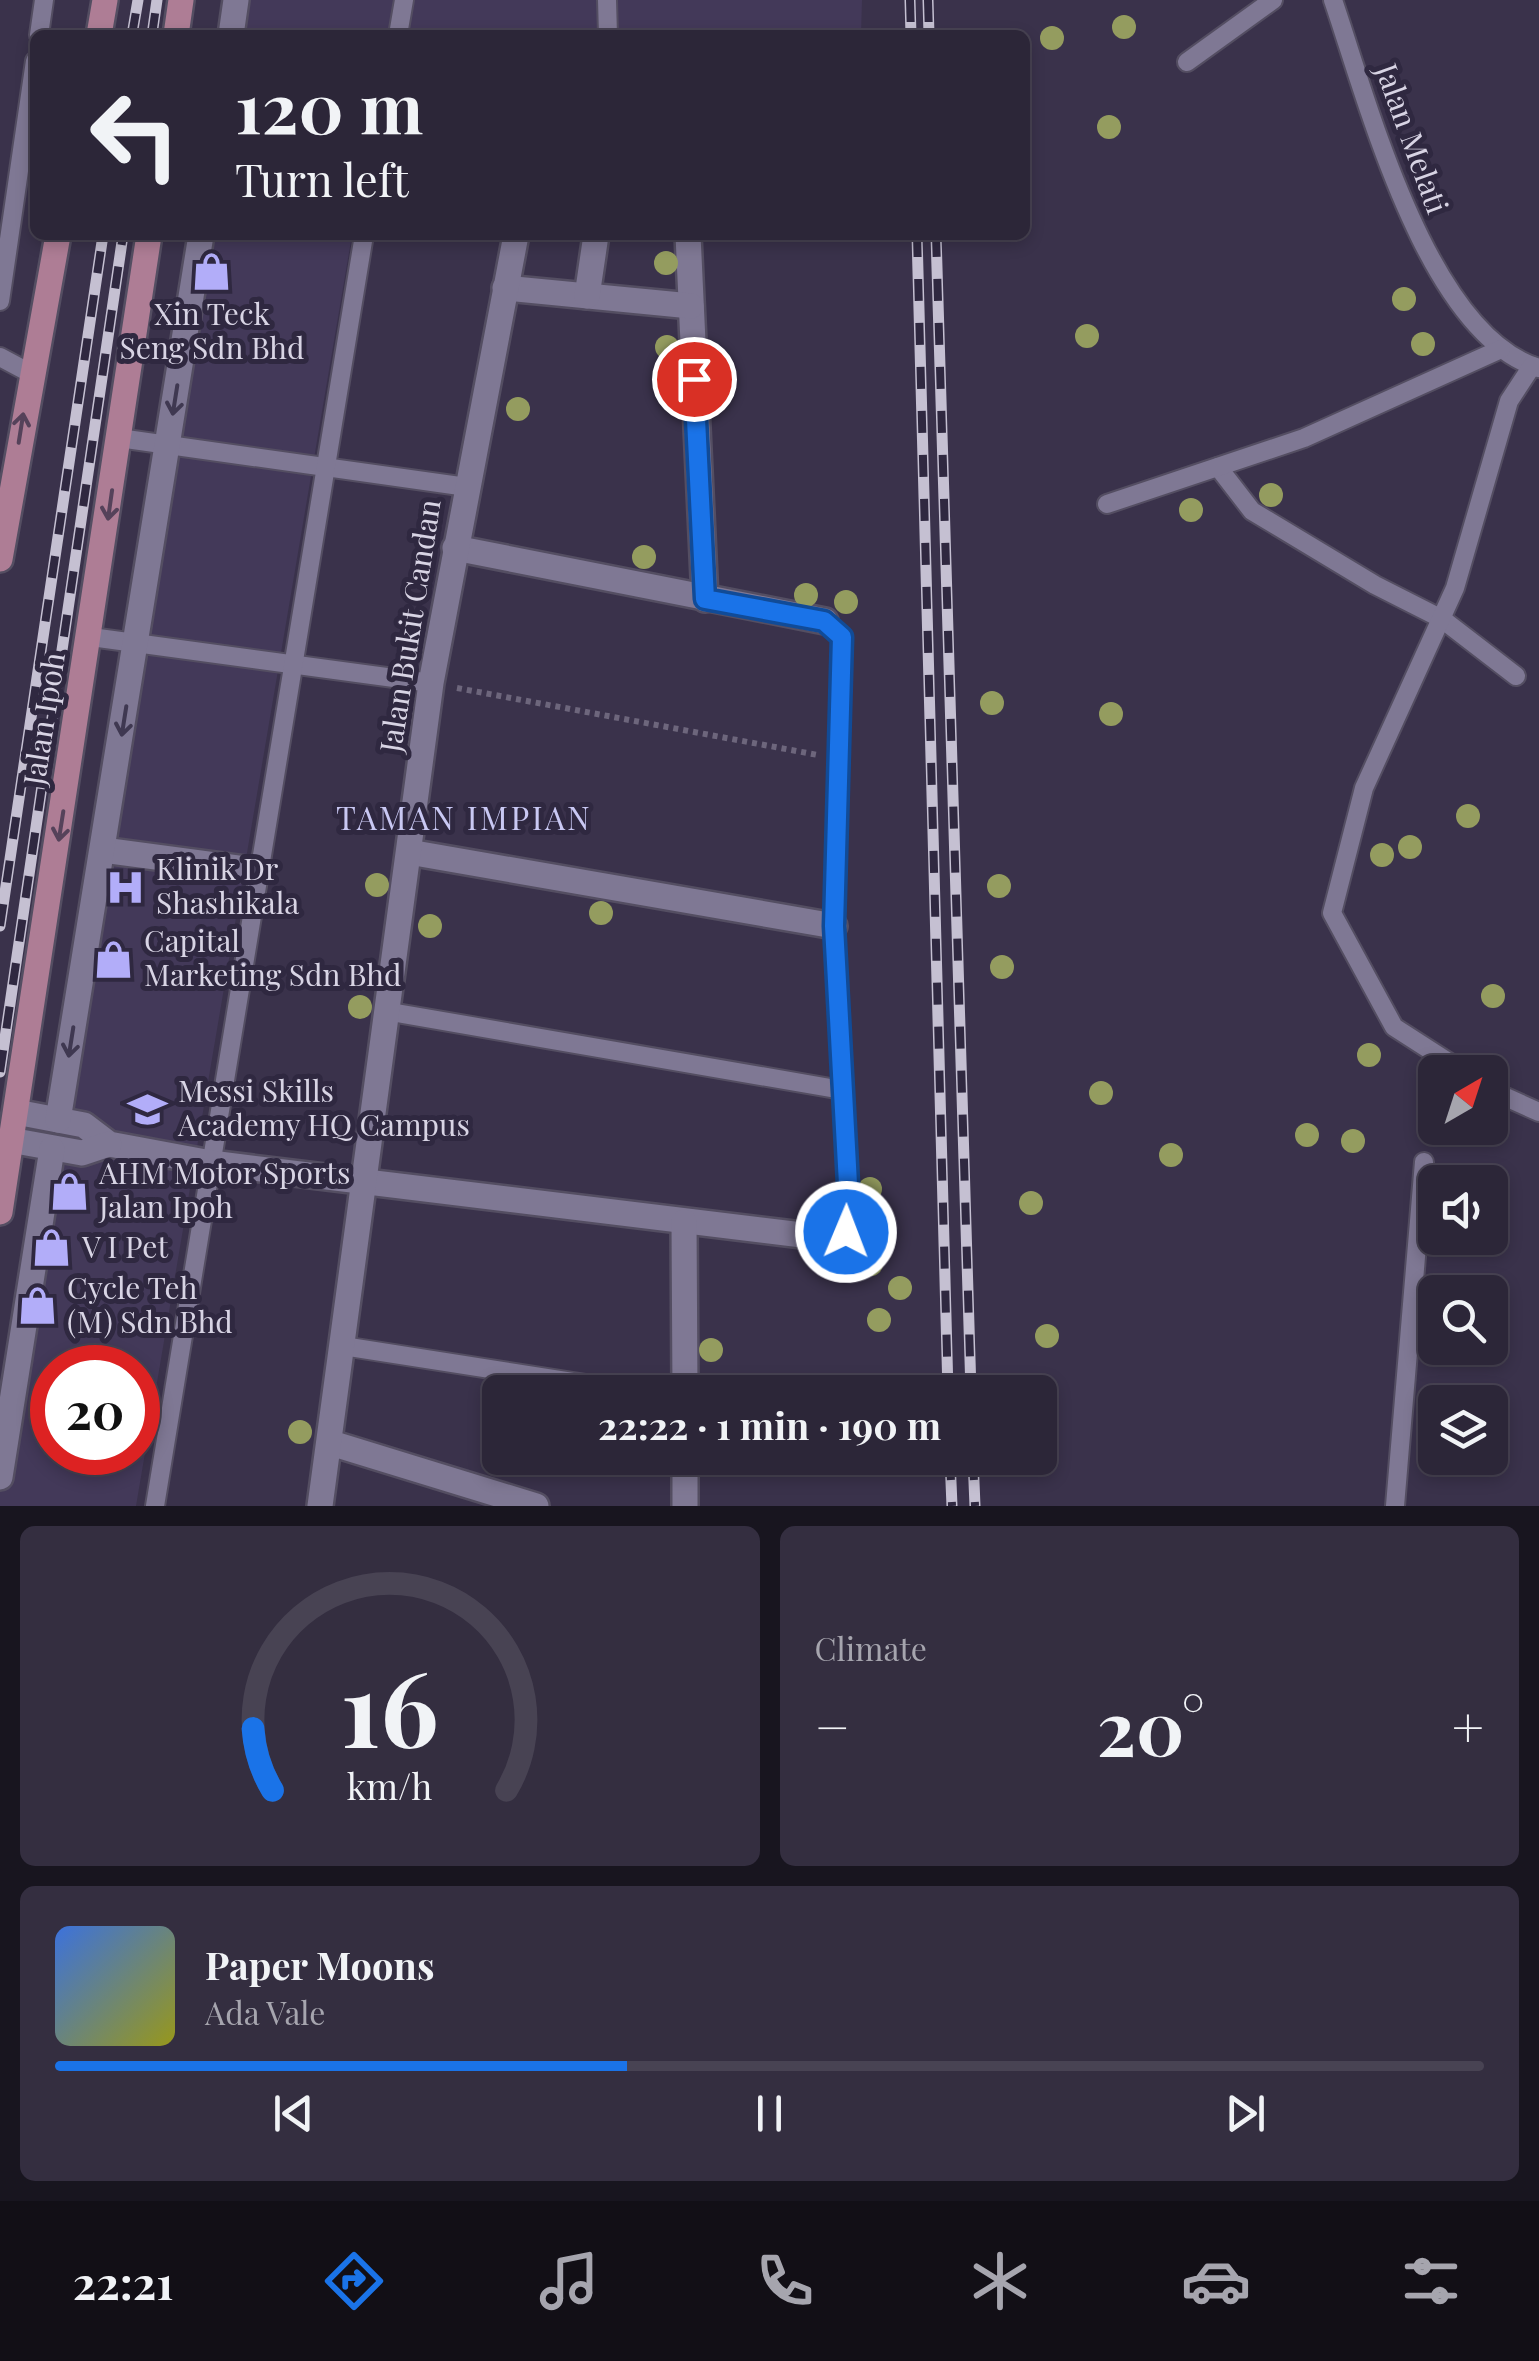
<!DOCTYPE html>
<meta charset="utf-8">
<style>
body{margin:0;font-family:"Playfair Display",serif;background:#342e40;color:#f1f3f6;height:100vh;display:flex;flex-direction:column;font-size:38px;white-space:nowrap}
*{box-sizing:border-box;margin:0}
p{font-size:32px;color:#a6a5ae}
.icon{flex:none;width:55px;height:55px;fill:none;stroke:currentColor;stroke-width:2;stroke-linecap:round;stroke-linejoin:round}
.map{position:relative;height:1506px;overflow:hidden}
.details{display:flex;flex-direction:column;gap:20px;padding:20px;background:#18151f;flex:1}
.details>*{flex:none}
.banner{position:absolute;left:30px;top:30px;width:1000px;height:210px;border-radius:15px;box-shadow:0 5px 15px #0003,0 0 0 2px #484353;background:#2c2638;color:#f1f3f6;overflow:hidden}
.needle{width:65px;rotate:39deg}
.tools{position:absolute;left:1418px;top:1055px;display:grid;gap:20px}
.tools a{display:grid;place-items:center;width:90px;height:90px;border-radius:15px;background:#2c2638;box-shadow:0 5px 15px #0003,0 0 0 2px #484353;font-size:50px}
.speed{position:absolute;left:30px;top:1345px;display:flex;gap:20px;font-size:50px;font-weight:700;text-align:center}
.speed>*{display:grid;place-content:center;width:130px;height:130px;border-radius:50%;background:#2c2638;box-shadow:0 5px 15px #0003,0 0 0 2px #484353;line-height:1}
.speed .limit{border:15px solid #d22;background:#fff;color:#111}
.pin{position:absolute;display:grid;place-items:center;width:85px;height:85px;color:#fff;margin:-42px;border:5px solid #fff;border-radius:50%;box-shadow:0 2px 10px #0007}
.me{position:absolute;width:110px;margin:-55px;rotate:1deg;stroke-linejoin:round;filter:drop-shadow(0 0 8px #0008)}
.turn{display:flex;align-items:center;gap:35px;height:210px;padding:0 40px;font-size:45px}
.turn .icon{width:130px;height:130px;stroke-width:2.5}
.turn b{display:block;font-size:70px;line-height:85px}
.big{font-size:75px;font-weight:700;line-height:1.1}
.details .card{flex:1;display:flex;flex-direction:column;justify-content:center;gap:15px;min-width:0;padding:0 35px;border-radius:15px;background:#342e40}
.details .dial{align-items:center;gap:0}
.dial svg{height:260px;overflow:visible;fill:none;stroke:#484353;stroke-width:7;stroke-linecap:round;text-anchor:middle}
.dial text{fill:#f1f3f6;stroke:none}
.song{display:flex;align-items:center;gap:30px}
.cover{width:120px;height:120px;border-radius:15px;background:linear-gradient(135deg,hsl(220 70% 55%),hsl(60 70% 35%))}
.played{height:10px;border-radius:5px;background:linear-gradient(90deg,#1a73e8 40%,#484353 40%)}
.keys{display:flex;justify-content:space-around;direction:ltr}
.heat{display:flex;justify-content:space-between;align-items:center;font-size:55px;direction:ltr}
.details .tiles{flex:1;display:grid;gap:20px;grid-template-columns:1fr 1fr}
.card:last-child{grid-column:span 2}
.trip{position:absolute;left:482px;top:1375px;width:575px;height:100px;border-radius:15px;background:#2c2638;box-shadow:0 5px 15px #0003,0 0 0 2px #484353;font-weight:700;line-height:100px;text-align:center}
.tab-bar{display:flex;height:160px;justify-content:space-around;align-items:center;background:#120f16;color:#a6a5ae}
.tab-bar .icon{width:70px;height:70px}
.tab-bar .selected{color:#1a73e8}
.tab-bar b{font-size:45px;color:#f1f3f6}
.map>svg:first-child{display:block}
</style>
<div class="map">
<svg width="1539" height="1506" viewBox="0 0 1539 1506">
<rect width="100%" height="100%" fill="#3a324b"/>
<g fill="#433959" fill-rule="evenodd">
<path d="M 237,0 L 862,0 L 861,35 L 232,35 Z"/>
<path d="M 199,235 L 352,235 L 136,1506 L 0,1506 L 0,1434 ZM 52,1368 L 138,1368 L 138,1452 L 52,1452 Z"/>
</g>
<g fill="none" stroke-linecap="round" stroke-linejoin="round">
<defs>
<g id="service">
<path d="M 607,0 L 608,35"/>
<path d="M 1333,0 C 1367,99 1427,335 1539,368"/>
<path d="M 39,35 L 44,0"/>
<path d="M 398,35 L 404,0"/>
<path d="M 1187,62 L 1273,0"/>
<path d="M 0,301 L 35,61"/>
<path d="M 0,357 L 30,373"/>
<path d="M 119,438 L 467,487"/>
<path d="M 1218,467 L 1252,511 L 1375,585 L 1442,619 L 1516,676"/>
<path d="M 1107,504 L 1304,438 L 1501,349"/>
<path d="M 825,621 L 842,637 L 834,926 L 850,1221 L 846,1232 L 835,1239"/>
<path d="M 91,637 L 431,683"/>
<path d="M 385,1011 L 842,1090"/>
<path d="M 1464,1072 L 1394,1027 L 1332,913 L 1364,788 L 1455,588 L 1509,401 L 1532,366"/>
<path d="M 1490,1090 L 1539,1112"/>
<path d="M 343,1346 L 637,1392"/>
<path d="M 155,1506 L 364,235"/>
<path d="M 1395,1506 L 1424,1162"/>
</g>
<g id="minor">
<path d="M 231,35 L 236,0"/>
<path d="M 688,235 L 705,599"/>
<path d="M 505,288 L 691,306"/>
<path d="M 587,296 L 596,235"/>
<path d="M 455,548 L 825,621"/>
<path d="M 103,850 L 260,871"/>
<path d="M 409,852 L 834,926"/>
<path d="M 16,1112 L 84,1125 L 109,1144 L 211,1163 L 835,1239"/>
<path d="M 58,1120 L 201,235"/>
<path d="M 10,1140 L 82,1153 L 109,1144"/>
<path d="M 684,1222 L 685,1392"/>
<path d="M 331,1443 L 536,1506"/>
<path d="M 685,1458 L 685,1506"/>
<path d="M 0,1477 L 52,1149"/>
<path d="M 320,1506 L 431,683 L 516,235"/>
</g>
<g id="primary">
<path d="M 99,35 L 105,0"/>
<path d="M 176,35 L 181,0"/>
<path d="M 0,559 L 58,235"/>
<path d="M 0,1212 L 149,235"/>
</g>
</defs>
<use href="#service" stroke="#544e62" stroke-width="22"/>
<use href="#minor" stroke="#544e62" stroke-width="30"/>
<use href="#primary" stroke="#544e62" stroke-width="30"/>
<path stroke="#6d667c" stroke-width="6" stroke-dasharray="5 5" stroke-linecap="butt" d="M 457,688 L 818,755"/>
<use href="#service" stroke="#7f7894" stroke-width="18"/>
<use href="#minor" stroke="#7f7894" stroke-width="25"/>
<use href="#primary" stroke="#ae7d95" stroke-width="25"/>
<defs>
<g id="rail">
<path d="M 910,0 L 911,35"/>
<path d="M 928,0 L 929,35"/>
<path d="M 132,35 L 138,0"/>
<path d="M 152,35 L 157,0"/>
<path d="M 917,235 L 948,1392"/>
<path d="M 936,235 L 971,1392"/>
<path d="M 0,926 L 103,235"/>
<path d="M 0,1072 L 123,235"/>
<path d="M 950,1458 L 952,1506"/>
<path d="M 973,1458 L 975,1506"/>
</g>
</defs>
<use href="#rail" stroke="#c5c0d2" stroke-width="11"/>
<use href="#rail" stroke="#2f2840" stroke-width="8" stroke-dasharray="22" stroke-linecap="butt"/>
</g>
<g fill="#949c5f">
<circle cx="1124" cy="27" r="12"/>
<circle cx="1052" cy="38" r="12"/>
<circle cx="1109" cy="127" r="12"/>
<circle cx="666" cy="263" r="12"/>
<circle cx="1404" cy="299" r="12"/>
<circle cx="1087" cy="336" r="12"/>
<circle cx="1423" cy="344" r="12"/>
<circle cx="667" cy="347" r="12"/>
<circle cx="518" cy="409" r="12"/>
<circle cx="1271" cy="495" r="12"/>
<circle cx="1191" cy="510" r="12"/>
<circle cx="644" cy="557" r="12"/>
<circle cx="806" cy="595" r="12"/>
<circle cx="846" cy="602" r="12"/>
<circle cx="992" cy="703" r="12"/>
<circle cx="1111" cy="714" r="12"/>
<circle cx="1468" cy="816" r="12"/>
<circle cx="1410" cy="847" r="12"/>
<circle cx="1382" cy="855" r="12"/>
<circle cx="377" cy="885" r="12"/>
<circle cx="999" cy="886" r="12"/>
<circle cx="601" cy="913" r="12"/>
<circle cx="430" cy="926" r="12"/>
<circle cx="1002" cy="967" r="12"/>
<circle cx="1493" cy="996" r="12"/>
<circle cx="360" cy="1007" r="12"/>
<circle cx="1369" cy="1055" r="12"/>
<circle cx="1101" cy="1093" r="12"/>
<circle cx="1307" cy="1135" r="12"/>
<circle cx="1353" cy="1141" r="12"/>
<circle cx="1171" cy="1155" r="12"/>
<circle cx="870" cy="1189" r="12"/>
<circle cx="1031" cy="1203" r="12"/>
<circle cx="871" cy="1264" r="12"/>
<circle cx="900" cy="1288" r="12"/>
<circle cx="879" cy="1320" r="12"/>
<circle cx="1047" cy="1336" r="12"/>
<circle cx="711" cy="1350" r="12"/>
<circle cx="300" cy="1432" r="12"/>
</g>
<defs><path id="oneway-shaft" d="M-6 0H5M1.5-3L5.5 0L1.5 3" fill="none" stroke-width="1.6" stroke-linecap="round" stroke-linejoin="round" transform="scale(2.5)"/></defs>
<g stroke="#3f3851">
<use href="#oneway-shaft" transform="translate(175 400) rotate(99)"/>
<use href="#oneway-shaft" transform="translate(124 721) rotate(99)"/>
<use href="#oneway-shaft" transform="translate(71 1042) rotate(99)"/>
</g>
<g stroke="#55425a">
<use href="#oneway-shaft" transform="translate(21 428) rotate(-81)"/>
<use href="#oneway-shaft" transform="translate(110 505) rotate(98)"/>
<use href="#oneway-shaft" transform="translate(61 826) rotate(99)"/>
</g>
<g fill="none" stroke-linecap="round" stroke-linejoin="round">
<defs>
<path id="route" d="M 694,379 L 705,599 L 824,621 L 842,637 L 834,926 L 850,1221 L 846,1232"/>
</defs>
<use href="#route" stroke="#114b97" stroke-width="25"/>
<use href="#route" stroke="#1a73e8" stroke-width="18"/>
</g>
<defs>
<symbol id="shop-bare" viewBox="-9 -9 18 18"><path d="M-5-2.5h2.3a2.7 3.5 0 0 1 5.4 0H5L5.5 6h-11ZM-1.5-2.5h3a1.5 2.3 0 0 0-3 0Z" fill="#b2adf9" stroke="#2f2840" stroke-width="2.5" paint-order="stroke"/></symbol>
<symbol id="hospital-bare" viewBox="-9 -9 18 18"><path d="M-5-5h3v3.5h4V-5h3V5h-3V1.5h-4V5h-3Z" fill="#b2adf9" stroke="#2f2840" stroke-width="2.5" paint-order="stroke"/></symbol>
<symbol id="university-bare" viewBox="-9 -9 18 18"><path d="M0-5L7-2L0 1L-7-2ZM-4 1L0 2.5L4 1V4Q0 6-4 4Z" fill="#b2adf9" stroke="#2f2840" stroke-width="2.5" paint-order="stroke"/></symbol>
</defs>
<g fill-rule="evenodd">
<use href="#shop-bare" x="184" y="244" width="55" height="55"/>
<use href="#hospital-bare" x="98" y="860" width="55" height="55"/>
<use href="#shop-bare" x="86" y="932" width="55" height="55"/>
<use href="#university-bare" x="120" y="1082" width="55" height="55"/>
<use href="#shop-bare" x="42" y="1164" width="55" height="55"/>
<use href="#shop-bare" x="24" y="1220" width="55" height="55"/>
<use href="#shop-bare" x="10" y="1278" width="55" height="55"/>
</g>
<g text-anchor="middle" stroke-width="10" stroke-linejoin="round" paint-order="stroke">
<g font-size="30" fill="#d8d4e4" stroke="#2f2840">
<text transform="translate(1411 139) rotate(70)" y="10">Jalan Melati</text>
<text transform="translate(411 626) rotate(-81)" y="10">Jalan Bukit Candan</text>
<text transform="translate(45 719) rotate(-81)" y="10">Jalan Ipoh</text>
</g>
<g font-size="30" fill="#d8d4e4" stroke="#2f2840" text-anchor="start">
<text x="212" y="325" text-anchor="middle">Xin Teck<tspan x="212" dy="34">Seng Sdn Bhd</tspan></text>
<text x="156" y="880">Klinik Dr<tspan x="156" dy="34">Shashikala</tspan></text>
<text x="144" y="952">Capital<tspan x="144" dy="34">Marketing Sdn Bhd</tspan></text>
<text x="178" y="1102">Messi Skills<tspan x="178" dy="34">Academy HQ Campus</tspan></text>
<text x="99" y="1184">AHM Motor Sports<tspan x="99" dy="34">Jalan Ipoh</tspan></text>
<text x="82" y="1258">V I Pet</text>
<text x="67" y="1299">Cycle Teh<tspan x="67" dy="34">(M) Sdn Bhd</tspan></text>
</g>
<g font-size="32" letter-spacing="2.5" fill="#c9c8f3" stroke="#2f2840">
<text x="464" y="830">TAMAN IMPIAN</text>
</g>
</g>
</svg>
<div class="tools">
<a><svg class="needle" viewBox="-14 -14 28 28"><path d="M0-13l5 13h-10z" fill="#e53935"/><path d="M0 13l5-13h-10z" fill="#a6a5ae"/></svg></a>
<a><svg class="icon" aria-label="sound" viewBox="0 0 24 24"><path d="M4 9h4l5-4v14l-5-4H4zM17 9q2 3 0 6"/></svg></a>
<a><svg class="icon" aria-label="search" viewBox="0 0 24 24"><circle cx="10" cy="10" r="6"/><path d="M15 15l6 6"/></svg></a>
<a><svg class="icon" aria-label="layers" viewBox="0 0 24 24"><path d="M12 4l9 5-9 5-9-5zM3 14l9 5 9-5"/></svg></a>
</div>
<div class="speed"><div class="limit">20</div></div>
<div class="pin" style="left:694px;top:379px;background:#d93025"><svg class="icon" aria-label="arrive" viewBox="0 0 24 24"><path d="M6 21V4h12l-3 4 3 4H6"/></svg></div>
<svg class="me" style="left:846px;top:1232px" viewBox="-20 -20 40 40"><circle r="17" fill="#1a73e8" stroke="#fff" stroke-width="3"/><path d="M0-11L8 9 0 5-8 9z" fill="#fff"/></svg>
<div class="trip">22:22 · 1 min · 190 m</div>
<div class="banner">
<div class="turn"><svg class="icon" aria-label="left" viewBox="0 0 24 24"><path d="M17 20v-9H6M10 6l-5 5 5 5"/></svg><div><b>120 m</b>Turn left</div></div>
</div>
</div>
<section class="details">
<div class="tiles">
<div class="card dial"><svg viewBox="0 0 100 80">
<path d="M14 69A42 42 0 1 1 86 69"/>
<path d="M14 69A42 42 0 0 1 8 50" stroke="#1a73e8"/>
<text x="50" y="56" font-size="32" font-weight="700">16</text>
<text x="50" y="72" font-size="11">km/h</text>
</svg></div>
<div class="card"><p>Climate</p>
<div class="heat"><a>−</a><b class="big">20°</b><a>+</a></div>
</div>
<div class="card">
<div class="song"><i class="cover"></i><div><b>Paper Moons</b><p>Ada Vale</p></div></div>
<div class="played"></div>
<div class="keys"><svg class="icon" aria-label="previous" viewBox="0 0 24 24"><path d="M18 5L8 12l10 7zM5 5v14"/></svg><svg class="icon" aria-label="pause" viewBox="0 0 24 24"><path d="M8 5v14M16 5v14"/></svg><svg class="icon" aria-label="next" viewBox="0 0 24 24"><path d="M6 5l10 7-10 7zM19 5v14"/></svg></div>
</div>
</div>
</section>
<nav class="tab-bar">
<b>22:21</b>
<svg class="icon selected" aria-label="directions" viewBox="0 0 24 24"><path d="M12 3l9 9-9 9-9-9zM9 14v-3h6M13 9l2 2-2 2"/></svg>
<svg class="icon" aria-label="music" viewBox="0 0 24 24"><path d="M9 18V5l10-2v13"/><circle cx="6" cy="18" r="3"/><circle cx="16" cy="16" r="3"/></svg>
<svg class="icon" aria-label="phone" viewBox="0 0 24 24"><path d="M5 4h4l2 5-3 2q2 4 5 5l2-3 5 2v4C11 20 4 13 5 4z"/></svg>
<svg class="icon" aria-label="climate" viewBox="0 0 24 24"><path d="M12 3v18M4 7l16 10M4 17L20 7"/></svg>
<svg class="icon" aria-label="car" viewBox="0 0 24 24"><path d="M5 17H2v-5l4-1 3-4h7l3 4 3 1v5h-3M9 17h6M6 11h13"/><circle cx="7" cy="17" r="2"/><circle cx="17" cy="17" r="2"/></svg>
<svg class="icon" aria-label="filters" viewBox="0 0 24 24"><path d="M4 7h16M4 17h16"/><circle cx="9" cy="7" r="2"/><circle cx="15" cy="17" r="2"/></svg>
</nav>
